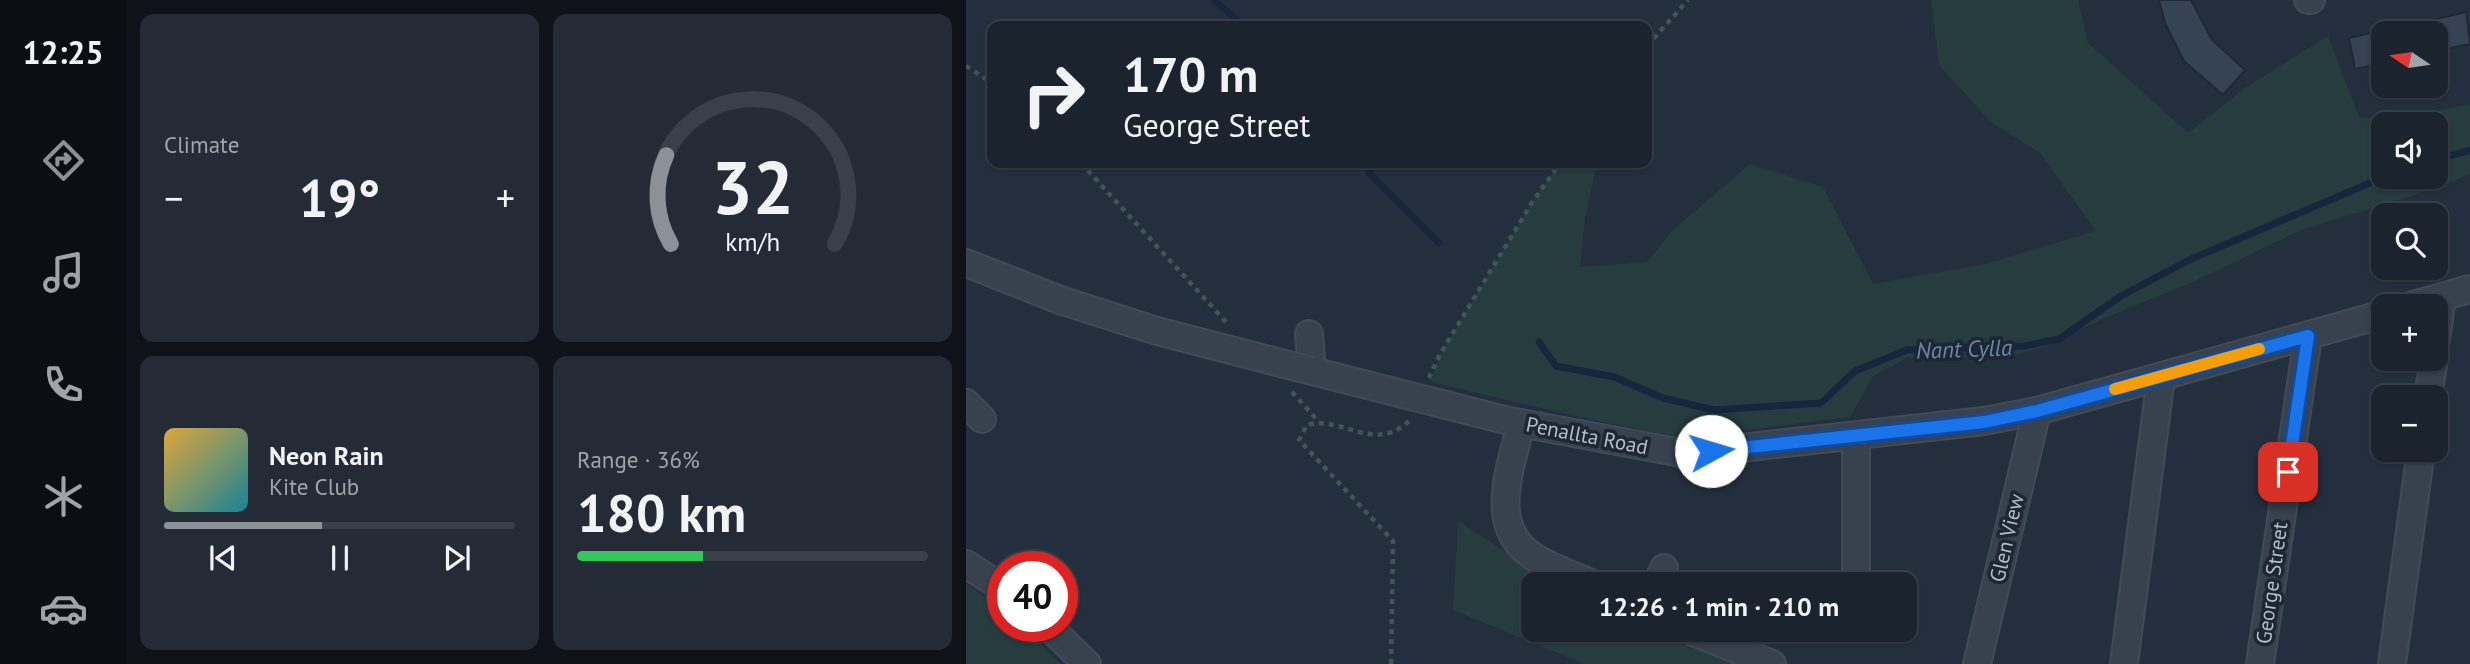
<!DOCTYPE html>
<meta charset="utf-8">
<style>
body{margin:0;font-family:"PT Sans",sans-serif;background:#242b36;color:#f1f3f6;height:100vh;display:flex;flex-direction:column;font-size:26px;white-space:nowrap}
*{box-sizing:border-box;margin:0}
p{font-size:23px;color:#a0a4aa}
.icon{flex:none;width:38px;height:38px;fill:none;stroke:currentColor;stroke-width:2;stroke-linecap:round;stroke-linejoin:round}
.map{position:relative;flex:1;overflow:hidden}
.drawer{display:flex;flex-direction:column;gap:14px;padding:14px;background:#0f1319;width:840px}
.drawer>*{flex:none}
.top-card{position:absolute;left:21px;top:21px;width:665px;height:147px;border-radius:14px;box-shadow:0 2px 5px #0004,0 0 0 2px #39404a;background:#1b232e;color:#f1f3f6;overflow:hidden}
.needle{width:46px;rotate:283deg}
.tools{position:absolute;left:1405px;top:21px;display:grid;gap:14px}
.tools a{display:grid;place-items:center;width:77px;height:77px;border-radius:14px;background:#1b232e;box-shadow:0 2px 5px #0004,0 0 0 2px #39404a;font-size:35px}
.speed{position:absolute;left:21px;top:551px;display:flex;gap:14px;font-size:35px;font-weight:700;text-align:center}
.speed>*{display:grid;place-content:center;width:91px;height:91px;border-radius:50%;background:#1b232e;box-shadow:0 2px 5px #0004,0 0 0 2px #39404a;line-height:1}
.speed .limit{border:10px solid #d22;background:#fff;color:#111}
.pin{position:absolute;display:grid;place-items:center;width:60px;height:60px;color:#fff;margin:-30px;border-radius:14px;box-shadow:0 4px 10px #0006}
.me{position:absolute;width:77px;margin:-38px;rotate:84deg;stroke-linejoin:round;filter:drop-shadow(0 0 5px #0008)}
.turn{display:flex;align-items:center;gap:24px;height:147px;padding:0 21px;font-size:32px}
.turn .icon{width:91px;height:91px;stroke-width:2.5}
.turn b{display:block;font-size:49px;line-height:60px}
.big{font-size:52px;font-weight:800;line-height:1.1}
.drawer .tile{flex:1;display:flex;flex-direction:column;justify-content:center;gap:10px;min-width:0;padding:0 24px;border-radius:14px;background:#242b36}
.drawer .dial{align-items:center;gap:0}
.dial svg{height:182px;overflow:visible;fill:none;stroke:#39404a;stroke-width:7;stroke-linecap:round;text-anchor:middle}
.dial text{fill:#f1f3f6;stroke:none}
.song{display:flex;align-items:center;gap:21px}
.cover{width:84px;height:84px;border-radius:10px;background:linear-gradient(135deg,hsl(40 70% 55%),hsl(190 70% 35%))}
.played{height:7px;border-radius:4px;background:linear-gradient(90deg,#8c9099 45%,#39404a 45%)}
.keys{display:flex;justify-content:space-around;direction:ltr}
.heat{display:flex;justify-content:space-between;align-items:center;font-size:38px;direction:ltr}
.charge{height:10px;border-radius:5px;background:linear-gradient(90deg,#34c759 36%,#39404a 0)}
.drawer .tiles{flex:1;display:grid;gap:14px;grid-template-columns:repeat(2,1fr)}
.trip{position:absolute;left:555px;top:572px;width:396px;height:70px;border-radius:14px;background:#1b232e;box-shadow:0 2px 5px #0004,0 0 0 2px #39404a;font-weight:800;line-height:70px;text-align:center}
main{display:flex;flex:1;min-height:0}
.tab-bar{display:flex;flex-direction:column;width:126px;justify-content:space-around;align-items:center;background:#0b0e12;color:#a0a4aa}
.tab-bar .icon{width:49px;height:49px}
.tab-bar .on{color:#8c9099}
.tab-bar b{font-size:32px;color:#f1f3f6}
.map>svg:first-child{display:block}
</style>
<main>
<nav class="tab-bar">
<b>12:25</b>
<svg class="icon on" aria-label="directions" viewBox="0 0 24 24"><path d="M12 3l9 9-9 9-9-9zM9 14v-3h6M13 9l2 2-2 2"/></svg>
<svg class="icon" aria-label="music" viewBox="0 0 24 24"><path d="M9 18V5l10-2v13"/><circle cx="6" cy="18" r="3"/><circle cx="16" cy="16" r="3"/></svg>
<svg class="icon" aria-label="phone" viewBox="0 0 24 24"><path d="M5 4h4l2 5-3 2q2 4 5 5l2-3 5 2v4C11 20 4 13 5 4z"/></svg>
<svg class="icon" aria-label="climate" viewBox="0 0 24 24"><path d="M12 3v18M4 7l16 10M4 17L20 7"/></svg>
<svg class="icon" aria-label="car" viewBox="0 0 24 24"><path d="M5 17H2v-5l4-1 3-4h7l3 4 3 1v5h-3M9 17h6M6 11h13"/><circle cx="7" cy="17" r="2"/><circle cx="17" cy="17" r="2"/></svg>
</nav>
<section class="drawer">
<div class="tiles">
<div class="tile"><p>Climate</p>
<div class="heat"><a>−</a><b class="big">19°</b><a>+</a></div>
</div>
<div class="tile dial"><svg viewBox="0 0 100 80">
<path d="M14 69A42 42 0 1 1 86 69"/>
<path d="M14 69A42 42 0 0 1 12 30" stroke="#8c9099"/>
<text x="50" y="56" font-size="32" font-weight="700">32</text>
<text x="50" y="72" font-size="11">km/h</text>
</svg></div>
<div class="tile">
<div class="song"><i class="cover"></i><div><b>Neon Rain</b><p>Kite Club</p></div></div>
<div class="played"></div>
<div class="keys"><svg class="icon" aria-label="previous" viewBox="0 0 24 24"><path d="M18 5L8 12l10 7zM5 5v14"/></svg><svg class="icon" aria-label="pause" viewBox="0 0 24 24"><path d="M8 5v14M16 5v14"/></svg><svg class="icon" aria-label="next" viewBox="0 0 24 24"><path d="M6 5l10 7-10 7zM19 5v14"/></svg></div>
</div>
<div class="tile"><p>Range · 36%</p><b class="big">180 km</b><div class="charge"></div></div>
</div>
</section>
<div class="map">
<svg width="1504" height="664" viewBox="0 0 1504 664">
<rect width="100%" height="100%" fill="#242f3e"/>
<g fill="#263c3f" fill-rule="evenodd">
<path d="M 965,0 L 1112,0 L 1122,43 L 1222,133 L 1279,88 L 1362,36 L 1393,117 L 1430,120 L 1504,104 L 1504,174 L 1471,188 L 1335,230 L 1231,280 L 1127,323 L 1085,345 L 1042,357 L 941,358 L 907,376 L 884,417 L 716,438 L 604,415 L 465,382 L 473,356 L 565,204 L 594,163 L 631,163 L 619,218 L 614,267 L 681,262 L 707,230 L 784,164 L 857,187 L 907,284 L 1020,264 L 1130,231 L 1074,153 L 1025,122 L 973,65 ZM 1470,124 L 1470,177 L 1418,177 L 1418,124 Z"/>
<path d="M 492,521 L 565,568 L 602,584 L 567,584 L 567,630 L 704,630 L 793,664 L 618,664 L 487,610 Z"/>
<path d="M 0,583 L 37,610 L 37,626 L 56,627 L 95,664 L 0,664 Z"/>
</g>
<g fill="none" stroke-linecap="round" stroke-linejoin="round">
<g stroke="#17263c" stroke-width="7">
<path d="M 248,0 L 278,26"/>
<path d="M 1470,160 L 1504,150"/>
<path d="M 404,163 L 403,173 L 473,243"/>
<path d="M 573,342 L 590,366 L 648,377 L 697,398 L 748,410 L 855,403 L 889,371 L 941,350 L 1058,346 L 1093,339 L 1155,296 L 1223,260 L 1418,177"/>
</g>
</g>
<g fill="#364354" stroke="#1f2835" stroke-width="2">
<path d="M 1193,0 L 1225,0 L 1246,40 L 1279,70 L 1257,95 L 1218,61 L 1199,23 Z"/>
<path d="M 1500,12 L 1504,44 L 1470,51 L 1470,19 Z"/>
<path d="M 1418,30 L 1418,63 L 1389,69 L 1383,38 Z"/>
</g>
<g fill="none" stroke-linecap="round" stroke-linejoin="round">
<defs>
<g id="minor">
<path d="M 1342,0 L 1345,0"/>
<path d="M 0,263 L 94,300"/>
<path d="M 1444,306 L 1504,289"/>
<path d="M 343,334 L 346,371 L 543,421 L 721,454 L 1018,421 L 1071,411 L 1418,314"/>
<path d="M 1470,340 L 1476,297"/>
<path d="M 1462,397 L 1468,359"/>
<path d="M 0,403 L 16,419"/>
<path d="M 555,423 C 545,468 520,527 568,557 C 586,568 608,576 627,584"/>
<path d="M 0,564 L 37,588"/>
<path d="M 691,584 L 698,568"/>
<path d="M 890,584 L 890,436"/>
<path d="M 82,626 L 121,664"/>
<path d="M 723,630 L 806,664"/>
<path d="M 1011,664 L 1071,411"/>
<path d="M 1158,664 L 1195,377"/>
<path d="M 1294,664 L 1342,336"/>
<path d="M 1426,664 L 1455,450"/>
</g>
</defs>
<use href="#minor" stroke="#414a57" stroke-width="30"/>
<g stroke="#3f5557" stroke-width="4.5" stroke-dasharray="5 5" stroke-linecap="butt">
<path d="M 681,46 L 722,0"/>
<path d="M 0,66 L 26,83"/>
<path d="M 115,163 L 260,322"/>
<path d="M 463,378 L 473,356 L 565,204 L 594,163"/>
<path d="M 326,392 L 353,422"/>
<path d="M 425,664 L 427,541 L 333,440 L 341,425 C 378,415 408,455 444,420"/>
</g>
<use href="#minor" stroke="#38414e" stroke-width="26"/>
<defs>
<path id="minor-bridge" d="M 94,300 L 191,331 L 346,371"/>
</defs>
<use href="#minor-bridge" stroke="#414a57" stroke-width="30" stroke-linecap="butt"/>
<use href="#minor-bridge" stroke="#38414e" stroke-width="26"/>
</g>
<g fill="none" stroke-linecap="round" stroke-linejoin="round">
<defs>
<path id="route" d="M 745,451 L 1018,422 L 1071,411 L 1342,336 L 1322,472"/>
</defs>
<use href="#route" stroke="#114b97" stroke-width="18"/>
<use href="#route" stroke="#1a73e8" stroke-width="12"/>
<path stroke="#f59e0b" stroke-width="12" d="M 1149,389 L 1293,349"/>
</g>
<g text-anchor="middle" stroke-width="7" stroke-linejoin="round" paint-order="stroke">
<g font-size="21" fill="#b4bcc9" stroke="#1d2633">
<text transform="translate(621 436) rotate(11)" y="7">Penallta Road</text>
<text transform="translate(1041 538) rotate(-77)" y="7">Glen View</text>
<text transform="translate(1306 583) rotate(-82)" y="7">George Street</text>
</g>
<g font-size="23" font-style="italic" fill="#6d86a8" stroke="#1d2633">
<text transform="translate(998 349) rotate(-2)" y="8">Nant Cylla</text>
</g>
</g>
</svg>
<div class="tools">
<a><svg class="needle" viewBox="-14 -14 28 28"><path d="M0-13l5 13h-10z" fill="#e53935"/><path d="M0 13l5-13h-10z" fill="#a0a4aa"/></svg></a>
<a><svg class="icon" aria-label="sound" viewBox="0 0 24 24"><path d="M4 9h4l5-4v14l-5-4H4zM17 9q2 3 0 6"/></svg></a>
<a><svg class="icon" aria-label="search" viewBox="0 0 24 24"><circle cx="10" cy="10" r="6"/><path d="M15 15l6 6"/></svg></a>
<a>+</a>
<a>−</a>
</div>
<div class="speed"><div class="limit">40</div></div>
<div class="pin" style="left:1322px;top:472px;background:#d93025"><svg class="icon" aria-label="arrive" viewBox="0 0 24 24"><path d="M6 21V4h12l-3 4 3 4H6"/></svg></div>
<svg class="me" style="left:745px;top:451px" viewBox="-20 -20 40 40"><circle r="19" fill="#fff"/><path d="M0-13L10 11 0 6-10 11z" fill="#1a73e8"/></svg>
<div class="trip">12:26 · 1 min · 210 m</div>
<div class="top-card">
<div class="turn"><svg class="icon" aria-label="right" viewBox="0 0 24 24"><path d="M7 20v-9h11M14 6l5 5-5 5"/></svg><div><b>170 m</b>George Street</div></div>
</div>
</div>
</main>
